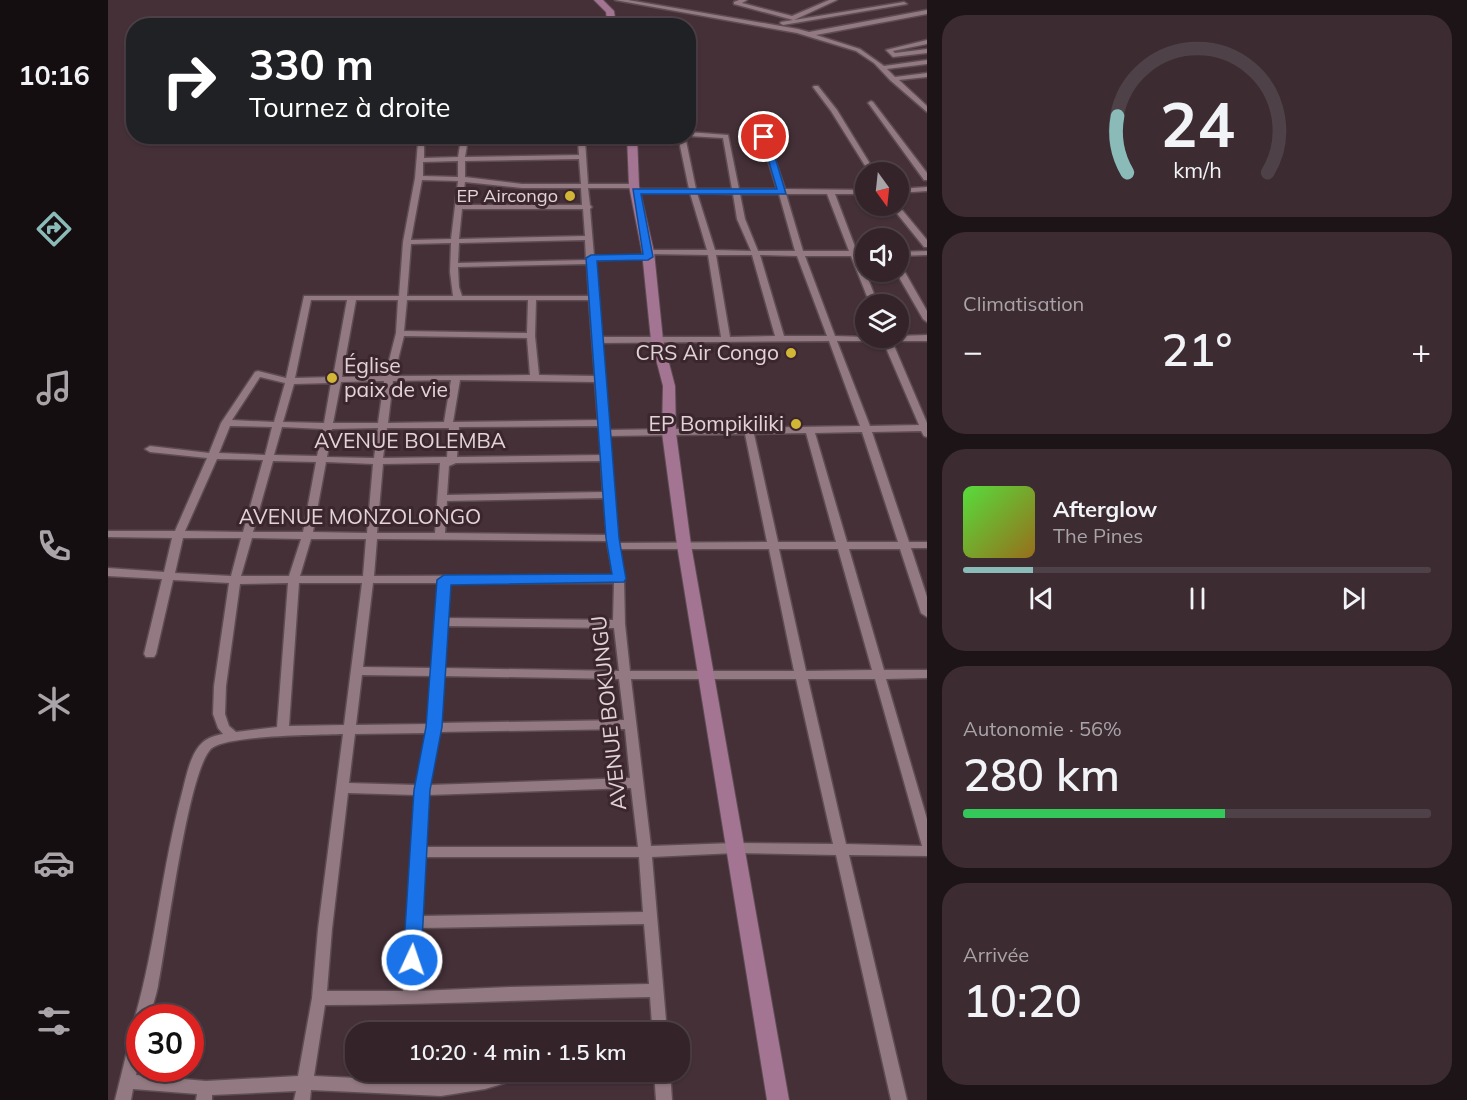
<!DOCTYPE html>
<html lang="fr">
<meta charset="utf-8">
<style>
body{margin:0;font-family:Mulish,sans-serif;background:#3c2c32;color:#f1f3f6;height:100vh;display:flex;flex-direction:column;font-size:22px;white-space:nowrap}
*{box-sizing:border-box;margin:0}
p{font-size:20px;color:#a9a4a8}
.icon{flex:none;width:33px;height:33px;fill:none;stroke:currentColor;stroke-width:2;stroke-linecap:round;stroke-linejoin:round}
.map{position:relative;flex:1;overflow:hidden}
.drawer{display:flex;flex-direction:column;gap:15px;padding:15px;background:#1d1417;width:540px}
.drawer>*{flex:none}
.hud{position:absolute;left:18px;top:18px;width:570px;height:126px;border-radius:24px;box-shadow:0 2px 4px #0004,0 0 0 2px #4e4147;background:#202124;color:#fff;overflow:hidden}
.needle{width:39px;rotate:165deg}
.buttons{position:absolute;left:747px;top:162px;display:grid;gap:12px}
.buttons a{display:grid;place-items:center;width:54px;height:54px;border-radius:50%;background:#34242a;box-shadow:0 2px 4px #0004,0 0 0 2px #4e4147;font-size:30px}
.speed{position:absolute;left:18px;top:1004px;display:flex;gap:12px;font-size:30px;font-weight:700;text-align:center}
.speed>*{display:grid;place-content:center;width:78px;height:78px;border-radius:50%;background:#34242a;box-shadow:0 2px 4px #0004,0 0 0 2px #4e4147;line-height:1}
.speed .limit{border:9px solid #d22;background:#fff;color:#111}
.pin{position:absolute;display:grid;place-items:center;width:51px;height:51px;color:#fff;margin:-26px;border:3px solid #fff;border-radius:50%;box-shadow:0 2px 6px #0007}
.me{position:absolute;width:66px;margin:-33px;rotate:3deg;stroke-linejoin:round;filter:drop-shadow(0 0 4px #0008)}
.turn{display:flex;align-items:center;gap:21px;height:126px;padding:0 24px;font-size:27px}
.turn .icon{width:78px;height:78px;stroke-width:2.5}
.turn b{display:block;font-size:42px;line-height:51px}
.big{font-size:45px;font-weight:600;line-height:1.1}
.drawer .widget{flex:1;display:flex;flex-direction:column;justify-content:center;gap:9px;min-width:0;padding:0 21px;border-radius:24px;background:#3c2c32}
.drawer .dial{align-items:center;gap:0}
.dial svg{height:156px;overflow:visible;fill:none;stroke:#4e4147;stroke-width:7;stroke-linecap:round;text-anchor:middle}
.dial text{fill:#f1f3f6;stroke:none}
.song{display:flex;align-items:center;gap:18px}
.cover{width:72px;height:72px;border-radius:9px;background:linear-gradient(135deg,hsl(110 70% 55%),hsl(40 70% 35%))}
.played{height:6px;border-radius:3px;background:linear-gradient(90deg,#8bbbb9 15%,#4e4147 15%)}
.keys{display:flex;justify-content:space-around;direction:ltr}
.heat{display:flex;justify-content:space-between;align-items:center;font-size:33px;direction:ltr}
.charge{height:9px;border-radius:4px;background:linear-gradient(90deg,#34c759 56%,#4e4147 0)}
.trip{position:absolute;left:237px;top:1022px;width:345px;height:60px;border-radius:24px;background:#34242a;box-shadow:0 2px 4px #0004,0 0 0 2px #4e4147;font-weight:600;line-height:60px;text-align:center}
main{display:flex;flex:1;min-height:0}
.menu{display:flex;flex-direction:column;width:108px;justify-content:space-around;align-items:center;background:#150e11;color:#a9a4a8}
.menu .icon{width:42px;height:42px}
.menu .on{color:#8bbbb9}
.menu b{font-size:27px;color:#f1f3f6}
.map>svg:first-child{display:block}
</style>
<main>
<nav class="menu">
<b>10:16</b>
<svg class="icon on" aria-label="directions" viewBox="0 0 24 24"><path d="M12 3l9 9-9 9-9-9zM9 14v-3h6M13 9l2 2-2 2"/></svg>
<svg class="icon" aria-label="music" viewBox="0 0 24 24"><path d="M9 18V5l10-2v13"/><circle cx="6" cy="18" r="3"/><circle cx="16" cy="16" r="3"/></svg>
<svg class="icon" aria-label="phone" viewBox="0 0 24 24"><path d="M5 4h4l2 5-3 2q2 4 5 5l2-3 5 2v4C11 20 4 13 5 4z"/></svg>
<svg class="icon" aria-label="climate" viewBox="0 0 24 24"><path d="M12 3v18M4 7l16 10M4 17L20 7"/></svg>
<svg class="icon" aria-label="car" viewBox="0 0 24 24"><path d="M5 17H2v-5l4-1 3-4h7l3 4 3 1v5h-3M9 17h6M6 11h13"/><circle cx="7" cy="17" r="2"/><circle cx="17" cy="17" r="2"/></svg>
<svg class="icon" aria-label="filters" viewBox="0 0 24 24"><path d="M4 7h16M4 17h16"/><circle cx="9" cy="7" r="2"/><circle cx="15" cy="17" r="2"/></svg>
</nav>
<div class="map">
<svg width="819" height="1100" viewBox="0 0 819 1100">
<rect width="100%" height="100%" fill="#453038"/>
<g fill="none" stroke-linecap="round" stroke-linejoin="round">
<defs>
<g id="street">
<path d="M 507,0 L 520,0 L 690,29 L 701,32 L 819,10 L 819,14 L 708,35 L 752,49 L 776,66 L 819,60 L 819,64 L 779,69 L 787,77 L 819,73 L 819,77 L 791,80 L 819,106 L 819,112 L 782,80 L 766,63 L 748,51 L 689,33 Z"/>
<path d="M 631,0 L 639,0 L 634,3 L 684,16 L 721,0 L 729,0 L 686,20 L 796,2 L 799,4 L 675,25 L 672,23 L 673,22 L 685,20 L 626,4 L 626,2 Z"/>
<path d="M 819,40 L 819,44 L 785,51 L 787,53 L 819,49 L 819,53 L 785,57 L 778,50 Z"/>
<path d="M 706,86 L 710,86 L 729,110 L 767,172 L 761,172 L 723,111 L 705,87 Z"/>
<path d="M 763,101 L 765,102 L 819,173 L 819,180 L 816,180 L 761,104 L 760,103 Z"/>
<path d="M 648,118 L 653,119 L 677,189 L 758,190 L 758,194 L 727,194 L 749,252 L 758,252 L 758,256 L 751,256 L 770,304 L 762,304 L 743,256 L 697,256 L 727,336 L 790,338 L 790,336 L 819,335 L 819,341 L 784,341 L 819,423 L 819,437 L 816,436 L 813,431 L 764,432 L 801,542 L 819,542 L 819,548 L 803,548 L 819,597 L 819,617 L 813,613 L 792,549 L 741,549 L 776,670 L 819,670 L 819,678 L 778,679 L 819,819 L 819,856 L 741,855 L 799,1100 L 783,1100 L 728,855 L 627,853 L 544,857 L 559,1032 L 501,1032 L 503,1027 L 508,1025 L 544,1024 L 542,997 C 434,999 325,1005 217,1005 L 206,1076 L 333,1082 L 390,1071 L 423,1071 L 420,1076 L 377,1089 L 333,1096 L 203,1090 L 202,1100 L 186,1100 L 188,1091 L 104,1095 L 104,1100 L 88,1100 L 89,1094 L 25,1089 L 23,1100 L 7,1100 L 25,1027 L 29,1021 L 27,1017 C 48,944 54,867 74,793 C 78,778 82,754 94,743 C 99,738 108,735 115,734 L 110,728 L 105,714 L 106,686 L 121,583 L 65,580 L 48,654 L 46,657 L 38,657 L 36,654 L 54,579 L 0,576 L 0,568 L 56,572 L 64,538 L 0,537 L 0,531 L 67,531 L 99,458 L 42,452 L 37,449 L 42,446 L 101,453 L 113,423 L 147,372 L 150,371 L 178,378 L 196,296 L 291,296 L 295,242 L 307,178 L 310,142 L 319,136 L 526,138 L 527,139 L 524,141 L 477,141 L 480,184 L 526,184 L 530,186 L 526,188 L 480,188 L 482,205 L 484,207 L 482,209 L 486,256 L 540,255 L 544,257 L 540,259 L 486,260 L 493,337 L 613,337 L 600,255 L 540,254 L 536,252 L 540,250 L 599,250 L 582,193 L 528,193 L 524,191 L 528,189 L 581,189 L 570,136 L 577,136 L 588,189 L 624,189 L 615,138 L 580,136 L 580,132 L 620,135 L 631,189 L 669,189 L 647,119 ZM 325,139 L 353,139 L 350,157 L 316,158 L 316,143 ZM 360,139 L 470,141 L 471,155 L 357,157 ZM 471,159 L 473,184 L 414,184 L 357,177 L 357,161 ZM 350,161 L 350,177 L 315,176 L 315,162 ZM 314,180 L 350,181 L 343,239 L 303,240 ZM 357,182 L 414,188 L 473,188 L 474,205 L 354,205 ZM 589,193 L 625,194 L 629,219 L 643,251 L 607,250 ZM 632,194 L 671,194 L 687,251 L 650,251 L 637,219 ZM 678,194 L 719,194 L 741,251 L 695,251 ZM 354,209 L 475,209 L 477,236 L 351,239 ZM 477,240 L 478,260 L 350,263 L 351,243 ZM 343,243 L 342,272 L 345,296 L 299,296 L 303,244 ZM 608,255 L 644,255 L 667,336 L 622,337 ZM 652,255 L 689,256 L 719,336 L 676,336 ZM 479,264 L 481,296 L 354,296 L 351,287 L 350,267 ZM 203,300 L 239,300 L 225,377 L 187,378 ZM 248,300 L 290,300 L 288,333 L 277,376 L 234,377 ZM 299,300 L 420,300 L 419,333 L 296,331 ZM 428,300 L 481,300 L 487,376 L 431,375 L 427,336 ZM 296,336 L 419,338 L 422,375 L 286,376 ZM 721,341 L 752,426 L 500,430 L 497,379 L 493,343 ZM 729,341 L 775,341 L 811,425 L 762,426 ZM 152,377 L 177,383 L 166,422 L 124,420 ZM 343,380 L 336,422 L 280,423 L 285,381 ZM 352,380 L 487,382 L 490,420 L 345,422 ZM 276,381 L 270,423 L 225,423 L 233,382 ZM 223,383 L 216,423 L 175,422 L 186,384 ZM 122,426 L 164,427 L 157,455 L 111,453 ZM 491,426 L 493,455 L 349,457 L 351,427 ZM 174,427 L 215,429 L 209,456 L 166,455 ZM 270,428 L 266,458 L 219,457 L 224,429 ZM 279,428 L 341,428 L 339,457 L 275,458 ZM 754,432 L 790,542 L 739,542 L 707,433 ZM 698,433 L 728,542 L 670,542 L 646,434 ZM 637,434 L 659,542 L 510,543 L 501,436 ZM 109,459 L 155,460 L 135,532 L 77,531 ZM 165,461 L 208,462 L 195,532 L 145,532 ZM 493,461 L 495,492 L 339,495 L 341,466 L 348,463 ZM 218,462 L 265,464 L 259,533 L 205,532 ZM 332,463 L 327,533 L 269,533 L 275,464 ZM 496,498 L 499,535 L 337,533 L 339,501 ZM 75,538 L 133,538 L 123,576 L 67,573 ZM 144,538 L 193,539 L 181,576 L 133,576 ZM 203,539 L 258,539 L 255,576 L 192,576 ZM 269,539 L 499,541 L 505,575 L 266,576 ZM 511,549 L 661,549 L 686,671 L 522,671 L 517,624 L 516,579 ZM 671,549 L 730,549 L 764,670 L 698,671 ZM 180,583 L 169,727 L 128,732 L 121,726 L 117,714 L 118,686 L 132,584 ZM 191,583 L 254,583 L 236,725 L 181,726 ZM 265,583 L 330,583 L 324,668 L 255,667 ZM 341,583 L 506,583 L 505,620 L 339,618 ZM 338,626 L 506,628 L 511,671 L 336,668 ZM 254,675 L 324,676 L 320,724 L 248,725 ZM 335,676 L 511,679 L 516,720 L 332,723 ZM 523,679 L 688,679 L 725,844 L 627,843 L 543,846 ZM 700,679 L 767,679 L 814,846 L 738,844 ZM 517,729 L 522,778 L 321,785 L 331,732 ZM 319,733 L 309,785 L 241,783 L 247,734 ZM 235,734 L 210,929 L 204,998 L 190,1076 L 98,1081 L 28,1075 L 32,1061 L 32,1017 L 41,1017 C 44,1007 48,997 50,986 C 58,948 80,767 104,748 C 122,735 210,735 235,734 ZM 523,788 L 530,847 L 317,847 L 320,795 ZM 240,793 L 307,795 L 295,991 L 219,991 L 224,929 ZM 317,857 L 531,857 L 535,912 L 314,916 ZM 536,924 L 541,984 L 402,987 L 310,991 L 313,928 Z"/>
<path d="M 819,187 L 819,191 L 790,193 L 790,189 Z"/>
<path d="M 790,205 L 819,240 L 819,247 L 816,247 L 783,206 Z"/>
<path d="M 819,251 L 819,255 L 790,256 L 790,252 Z"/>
<path d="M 790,265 L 794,267 L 819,311 L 819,322 L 815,319 L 788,272 L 790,272 Z"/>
<path d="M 546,1071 L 562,1071 L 564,1100 L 548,1100 Z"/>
</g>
<g id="secondary">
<path d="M 486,0 L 495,0 L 506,11 L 508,26 L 500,26 L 498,12 Z"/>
<path d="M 519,136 L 529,136 L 531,186 L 546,252 L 555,340 L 567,386 L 568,433 L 583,545 L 681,1100 L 659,1100 L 569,545 L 554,433 L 555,386 L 543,340 L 534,252 L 521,186 Z"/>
</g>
</defs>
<use href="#street" stroke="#5e4c53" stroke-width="3"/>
<use href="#secondary" stroke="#5e4c53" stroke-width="2"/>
<use href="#street" fill="#927982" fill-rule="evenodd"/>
<use href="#secondary" fill="#a37592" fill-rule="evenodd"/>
</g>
<path fill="#1a73e8" stroke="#114b97" stroke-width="1.5" d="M 653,135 L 661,137 L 678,194 L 533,194 L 545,257 L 540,260 L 489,261 L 511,538 L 518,579 L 516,582 L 343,585 L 334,727 L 322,790 L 313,960 L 310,966 L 304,968 L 297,966 L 295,960 L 306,790 L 318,727 L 329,580 L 336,575 L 504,574 L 498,538 L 478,258 L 483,255 L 535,254 L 525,189 L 669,189 Z"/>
<g fill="#d2b635" stroke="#3b262e" stroke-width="2">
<circle cx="462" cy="196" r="6"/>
<circle cx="683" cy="353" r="6"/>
<circle cx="224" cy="378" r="6"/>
<circle cx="688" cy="424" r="6"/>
</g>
<g text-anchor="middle" stroke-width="6" stroke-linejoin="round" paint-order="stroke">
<g font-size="18" fill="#e2d3d8" stroke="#3b262e" text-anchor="end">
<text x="450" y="202">EP Aircongo</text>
</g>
<g font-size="21" fill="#e2d3d8" stroke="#3b262e" text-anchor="end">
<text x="671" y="360">CRS Air Congo</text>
<text x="236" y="373" text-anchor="start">Église<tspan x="236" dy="24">paix de vie</tspan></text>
<text x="676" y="431">EP Bompikiliki</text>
</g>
<g font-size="21" fill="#e2d3d8" stroke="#3b262e">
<text x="302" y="448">AVENUE BOLEMBA</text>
<text x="252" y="524">AVENUE MONZOLONGO</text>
<text transform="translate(501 713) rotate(-96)" y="7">AVENUE BOKUNGU</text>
</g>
</g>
</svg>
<div class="buttons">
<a><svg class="needle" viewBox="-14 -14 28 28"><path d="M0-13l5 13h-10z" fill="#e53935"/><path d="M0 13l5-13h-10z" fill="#a9a4a8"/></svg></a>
<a><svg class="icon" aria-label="sound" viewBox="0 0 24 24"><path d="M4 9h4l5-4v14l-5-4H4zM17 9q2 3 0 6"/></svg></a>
<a><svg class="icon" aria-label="layers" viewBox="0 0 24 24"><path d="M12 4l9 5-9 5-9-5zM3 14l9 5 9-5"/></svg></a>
</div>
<div class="speed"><div class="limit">30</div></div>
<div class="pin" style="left:656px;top:137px;background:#d93025"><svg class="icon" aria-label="arrive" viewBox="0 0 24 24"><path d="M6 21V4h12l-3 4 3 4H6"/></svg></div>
<svg class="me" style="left:304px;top:960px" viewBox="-20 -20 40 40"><circle r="17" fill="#1a73e8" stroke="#fff" stroke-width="3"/><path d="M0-11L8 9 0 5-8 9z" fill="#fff"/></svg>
<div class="trip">10:20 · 4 min · 1.5 km</div>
<div class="hud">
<div class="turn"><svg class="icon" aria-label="right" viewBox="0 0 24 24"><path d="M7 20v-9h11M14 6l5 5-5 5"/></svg><div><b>330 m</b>Tournez à droite</div></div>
</div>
</div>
<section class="drawer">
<div class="widget dial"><svg viewBox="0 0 100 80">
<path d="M14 69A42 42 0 1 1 86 69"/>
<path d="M14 69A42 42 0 0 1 9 40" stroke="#8bbbb9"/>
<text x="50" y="56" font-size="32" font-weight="700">24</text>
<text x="50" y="72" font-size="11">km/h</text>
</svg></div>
<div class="widget"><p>Climatisation</p>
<div class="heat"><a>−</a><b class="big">21°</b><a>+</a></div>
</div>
<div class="widget">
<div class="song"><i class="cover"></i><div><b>Afterglow</b><p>The Pines</p></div></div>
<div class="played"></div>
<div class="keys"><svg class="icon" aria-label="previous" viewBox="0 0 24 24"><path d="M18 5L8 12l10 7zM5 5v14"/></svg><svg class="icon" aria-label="pause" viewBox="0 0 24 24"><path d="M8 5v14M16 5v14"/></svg><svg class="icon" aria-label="next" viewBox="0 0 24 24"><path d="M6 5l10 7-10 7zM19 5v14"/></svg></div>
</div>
<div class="widget"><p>Autonomie · 56%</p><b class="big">280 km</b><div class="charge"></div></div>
<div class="widget"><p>Arrivée</p><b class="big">10:20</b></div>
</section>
</main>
